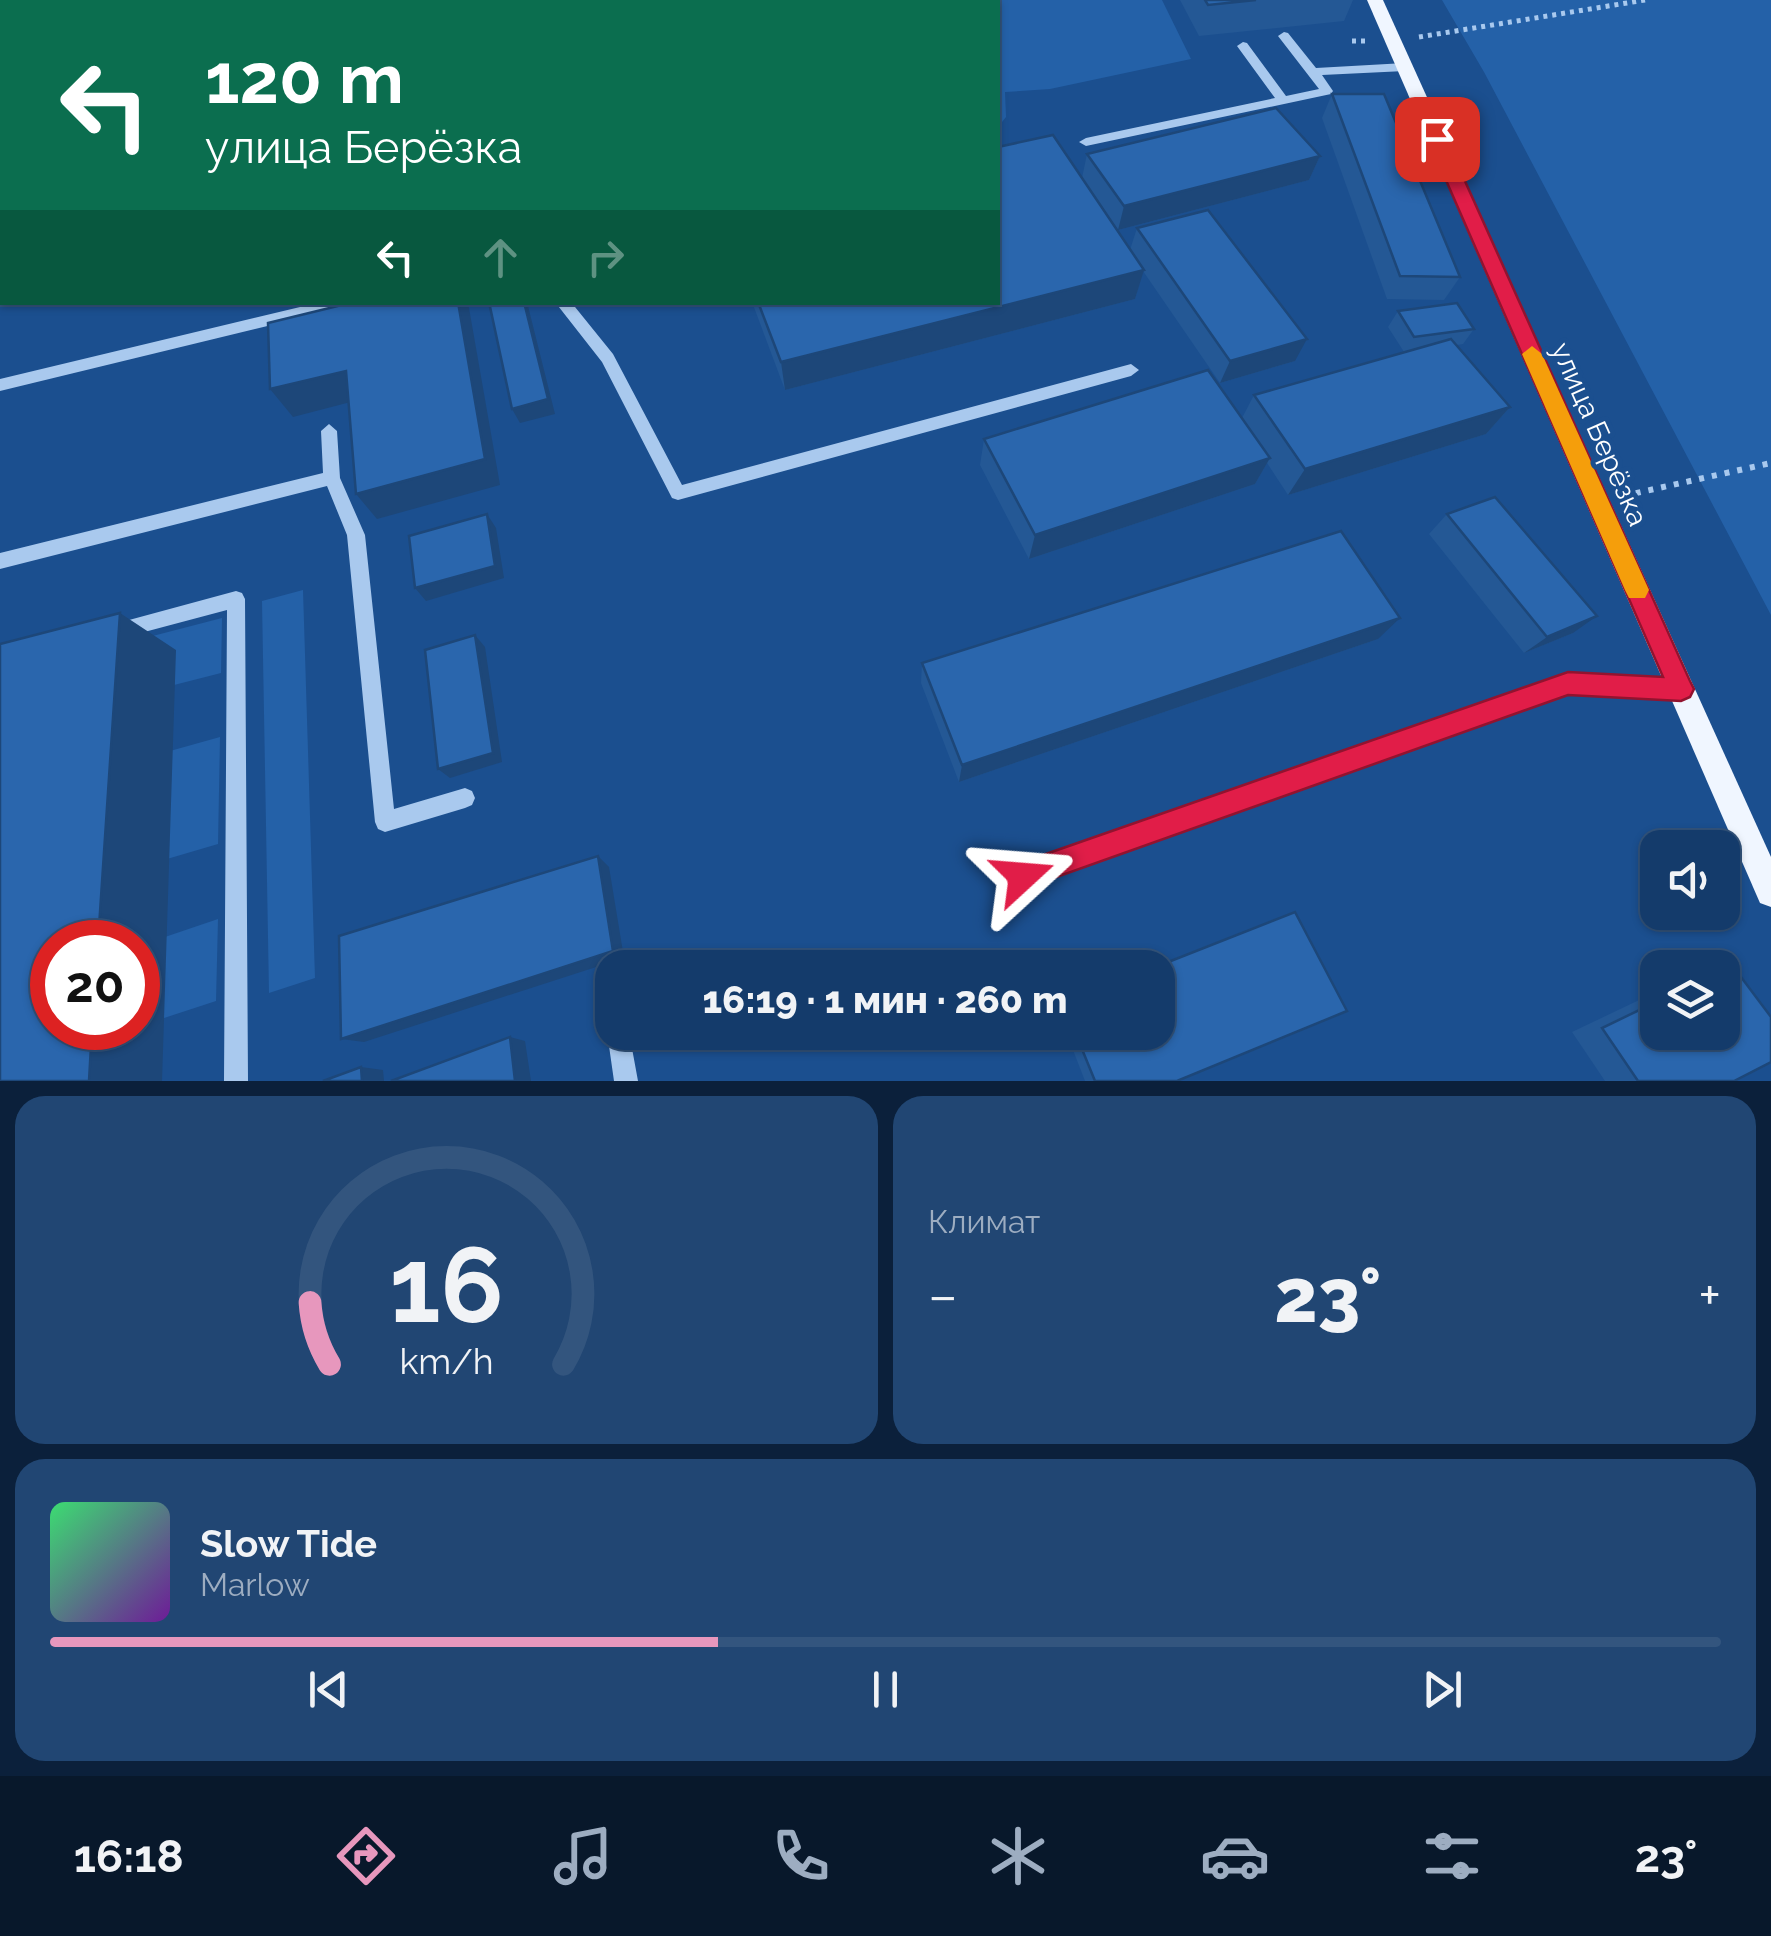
<!DOCTYPE html>
<html lang="ru">
<meta charset="utf-8">
<style>
body{margin:0;font-family:Raleway,sans-serif;background:#214673;color:#f1f3f6;height:100vh;display:flex;flex-direction:column;font-size:38px;white-space:nowrap}
*{box-sizing:border-box;margin:0}
p{font-size:32px;color:#9dadc1}
.icon{flex:none;width:55px;height:55px;fill:none;stroke:currentColor;stroke-width:2;stroke-linecap:round;stroke-linejoin:round}
.map{position:relative;height:1081px;overflow:hidden}
.sheet{display:flex;flex-direction:column;gap:15px;padding:15px;background:#0b203b;flex:1}
.sheet>*{flex:none}
.top-card{position:absolute;left:0px;top:0px;width:1000px;height:305px;box-shadow:0 2px 8px #0004,0 0 0 2px #33557e;background:#0b6e4f;color:#fff;overflow:hidden}
.tools{position:absolute;left:1640px;top:830px;display:grid;gap:20px}
.tools a{display:grid;place-items:center;width:100px;height:100px;border-radius:20px;background:#143b6b;box-shadow:0 2px 8px #0004,0 0 0 2px #33557e;font-size:50px}
.speed{position:absolute;left:30px;top:920px;display:flex;gap:20px;font-size:50px;font-weight:700;text-align:center}
.speed>*{display:grid;place-content:center;width:130px;height:130px;border-radius:50%;background:#143b6b;box-shadow:0 2px 8px #0004,0 0 0 2px #33557e;line-height:1}
.speed .limit{border:15px solid #d22;background:#fff;color:#111}
.pin{position:absolute;display:grid;place-items:center;width:85px;height:85px;color:#fff;margin:-42px;border-radius:20px;box-shadow:0 5px 15px #0006}
.me{position:absolute;width:110px;margin:-55px;rotate:71deg;stroke-linejoin:round;filter:drop-shadow(0 0 8px #0008)}
.turn{display:flex;align-items:center;gap:35px;height:210px;padding:0 40px;font-size:45px}
.turn .icon{width:130px;height:130px;stroke-width:2.5}
.turn b{display:block;font-size:70px;line-height:85px}
.lanes{display:flex;align-items:center;height:95px;padding:0 40px;background:#0003;justify-content:center;gap:50px;direction:ltr}
.lanes .off{opacity:.35}
.big{font-size:75px;font-weight:800;line-height:1.1}
.sheet .widget{flex:1;display:flex;flex-direction:column;justify-content:center;gap:15px;min-width:0;padding:0 35px;border-radius:30px;background:#214673}
.sheet .dial{align-items:center;gap:0}
.dial svg{height:260px;overflow:visible;fill:none;stroke:#33557e;stroke-width:7;stroke-linecap:round;text-anchor:middle}
.dial text{fill:#f1f3f6;stroke:none}
.song{display:flex;align-items:center;gap:30px}
.cover{width:120px;height:120px;border-radius:15px;background:linear-gradient(135deg,hsl(140 70% 55%),hsl(280 70% 35%))}
.played{height:10px;border-radius:5px;background:linear-gradient(90deg,#e797bd 40%,#33557e 40%)}
.keys{display:flex;justify-content:space-around;direction:ltr}
.heat{display:flex;justify-content:space-between;align-items:center;font-size:55px;direction:ltr}
.sheet .tiles{flex:1;display:grid;gap:15px;grid-template-columns:1fr 1fr}
.widget:last-child{grid-column:span 2}
.trip{position:absolute;left:595px;top:950px;width:580px;height:100px;border-radius:30px;background:#143b6b;box-shadow:0 2px 8px #0004,0 0 0 2px #33557e;font-weight:800;line-height:100px;text-align:center}
.menu{display:flex;height:160px;justify-content:space-around;align-items:center;background:#08182b;color:#9dadc1}
.menu .icon{width:70px;height:70px}
.menu .active{color:#e797bd}
.menu b{font-size:45px;color:#f1f3f6}
.map>svg:first-child{display:block}
</style>
<div class="map">
<svg width="1771" height="1081" viewBox="0 0 1771 1081">
<rect width="100%" height="100%" fill="#1b4f8f"/>
<g fill="#2461a8">
<path d="M 818,0 L 1162,0 L 1191,59 L 1050,89 L 1005,92 L 1006,117 L 998,127 L 998,2 L 804,2 Z"/>
<path d="M 1442,0 L 1771,0 L 1771,615 L 1484,72 Z"/>
<path d="M 303,590 L 315,978 L 269,993 L 262,601 Z"/>
<path d="M 222,618 L 221,673 L 174,685 L 18,671 Z"/>
<path d="M 220,737 L 218,844 L 167,859 L 170,751 Z"/>
<path d="M 218,919 L 216,1001 L 161,1019 L 165,937 Z"/>
</g>
<g fill="none" stroke-linecap="round" stroke-linejoin="round">
<g stroke="#a9c9ee" stroke-width="5" stroke-dasharray="4 5" stroke-linecap="butt">
<path d="M 1419,37 L 1645,0"/>
<path d="M 1352,41 L 1367,41"/>
</g>
<path stroke="#a9c9ee" stroke-width="6" stroke-dasharray="5 8" stroke-linecap="butt" d="M 1623,496 L 1771,463"/>
<g fill="#a9c9ee" fill-rule="evenodd">
<path d="M 59,0 L 71,0 L 71,2 L 60,2 Z"/>
<path d="M 438,0 L 450,0 L 450,2 L 439,2 Z"/>
<path d="M 1284,32 L 1288,33 L 1316,68 L 1405,63 L 1411,67 L 1405,71 L 1322,75 L 1333,91 L 1331,94 L 1086,146 L 1079,142 L 1086,138 L 1275,98 L 1237,46 L 1243,42 L 1247,43 L 1286,96 L 1319,89 L 1278,36 Z"/>
<path d="M 0,119 L 2,119 L 2,127 L 0,128 Z"/>
<path d="M 321,302 L 353,302 L 346,307 L 0,391 L 0,379 Z"/>
<path d="M 555,302 L 571,302 L 613,354 L 682,485 L 1131,364 L 1139,370 L 1131,376 L 678,500 L 672,498 L 602,362 Z"/>
<path d="M 329,424 L 337,431 L 340,478 L 365,535 L 394,809 L 465,788 L 472,791 L 475,798 L 472,805 L 465,808 L 385,832 L 378,829 L 375,822 L 347,535 L 327,486 L 0,569 L 0,553 L 323,473 L 321,431 Z"/>
<path d="M 236,591 L 242,593 L 245,599 L 248,1081 L 224,1081 L 227,610 L 118,639 L 111,637 L 109,631 L 111,625 L 118,623 Z"/>
<path d="M 1568,675 L 1681,680 L 1688,683 L 1691,689 L 1688,695 L 1681,698 L 1568,693 L 1023,887 L 1016,883 L 1012,876 L 1016,869 L 1023,865 Z"/>
<path d="M 612,1023 L 612,1032 L 629,1032 L 638,1081 L 614,1081 L 607,1032 Z"/>
</g>
<path fill="#f0f6ff" fill-rule="evenodd" d="M 1367,0 L 1383,0 L 1771,857 L 1771,907 L 1760,903 Z"/>
</g>
<g fill="#245895">
<path d="M 1180,0 L 1353,0 L 1344,21 L 1199,36 Z"/>
<path d="M 1332,94 L 1460,277 L 1444,300 L 1387,299 L 1322,118 Z"/>
<path d="M 1087,154 L 1320,156 L 1309,180 L 1118,230 L 1088,186 L 1130,250 L 1137,228 L 1295,361 L 1220,383 L 1143,271 L 1135,299 L 785,390 L 752,302 L 998,302 L 1082,178 Z"/>
<path d="M 1398,311 L 1474,329 L 1463,344 L 1457,345 L 1510,407 L 1486,434 L 1288,495 L 1267,463 L 1255,484 L 1029,559 L 980,465 L 984,439 L 1242,418 L 1254,395 L 1404,352 L 1388,327 Z"/>
<path d="M 1447,514 L 1573,633 L 1524,653 L 1429,534 Z"/>
<path d="M 1378,639 L 959,782 L 921,683 L 922,663 Z"/>
<path d="M 1732,965 L 1734,1081 L 1605,1081 L 1572,1032 L 1658,991 L 1658,1032 L 1722,1032 L 1722,968 L 1719,968 Z"/>
<path d="M 1066,1032 L 1158,1032 L 1177,1081 L 1085,1081 Z"/>
</g>
<g fill="#1d4779">
<path d="M 91,0 L 194,0 L 181,2 L 93,2 Z"/>
<path d="M 553,0 L 685,0 L 686,2 L 541,2 Z"/>
<path d="M 690,0 L 730,0 L 718,2 L 690,2 Z"/>
<path d="M 1320,156 L 1309,180 L 1118,230 L 1124,206 Z"/>
<path d="M 1144,270 L 1135,299 L 785,390 L 781,362 Z"/>
<path d="M 458,302 L 466,302 L 469,308 L 500,485 L 377,519 L 356,494 Z"/>
<path d="M 524,302 L 527,302 L 555,414 L 520,423 L 512,409 Z"/>
<path d="M 1307,339 L 1295,361 L 1220,383 L 1230,361 Z"/>
<path d="M 346,371 L 366,398 L 293,417 L 270,389 Z"/>
<path d="M 1510,407 L 1486,434 L 1288,495 L 1305,469 Z"/>
<path d="M 1270,458 L 1255,484 L 1029,559 L 1035,535 Z"/>
<path d="M 487,514 L 496,528 L 504,578 L 426,601 L 415,588 Z"/>
<path d="M 120,613 L 176,650 L 162,1081 L 89,1081 L 92,1028 L 138,1028 L 138,942 L 98,942 Z"/>
<path d="M 1597,616 L 1573,633 L 1524,653 L 1547,637 Z"/>
<path d="M 1400,618 L 1378,639 L 959,782 L 962,765 Z"/>
<path d="M 475,635 L 485,647 L 502,762 L 450,778 L 438,769 Z"/>
<path d="M 598,856 L 609,867 L 624,958 L 364,1042 L 341,1039 Z"/>
<path d="M 510,1037 L 525,1041 L 531,1081 L 515,1081 Z"/>
<path d="M 361,1067 L 383,1070 L 384,1081 L 362,1081 Z"/>
</g>
<g fill="#2a66ad" stroke="#1d4779" stroke-width="2.5">
<path d="M 159,0 L 256,0 L 256,2 L 146,2 Z"/>
<path d="M 497,0 L 553,0 L 541,2 L 498,2 Z"/>
<path d="M 1205,0 L 1256,0 L 1208,5 Z"/>
<path d="M 1332,94 L 1384,94 L 1460,277 L 1400,276 Z"/>
<path d="M 1276,108 L 1320,156 L 1124,206 L 1087,154 Z"/>
<path d="M 1053,135 L 1144,270 L 781,362 L 758,302 L 998,302 L 998,147 Z"/>
<path d="M 1208,210 L 1307,339 L 1230,361 L 1137,228 Z"/>
<path d="M 354,302 L 458,302 L 485,459 L 356,494 L 346,371 L 270,389 L 268,323 Z"/>
<path d="M 489,302 L 524,302 L 548,399 L 512,409 Z"/>
<path d="M 1457,303 L 1474,329 L 1414,337 L 1398,311 Z"/>
<path d="M 1451,339 L 1510,407 L 1305,469 L 1254,395 Z"/>
<path d="M 1208,370 L 1270,458 L 1035,535 L 984,439 Z"/>
<path d="M 1495,497 L 1597,616 L 1547,637 L 1447,514 Z"/>
<path d="M 487,514 L 495,566 L 415,588 L 409,536 Z"/>
<path d="M 1341,531 L 1400,618 L 962,765 L 922,663 Z"/>
<path d="M 120,613 L 98,942 L 52,942 L 52,1028 L 92,1028 L 89,1081 L 0,1081 L 0,644 Z"/>
<path d="M 475,635 L 493,753 L 438,769 L 425,650 Z"/>
<path d="M 598,856 L 613,951 L 341,1039 L 339,936 Z"/>
<path d="M 1295,912 L 1347,1011 L 1177,1081 L 1095,1081 L 1075,1032 L 1158,1032 L 1158,968 L 1153,968 Z"/>
<path d="M 1732,965 L 1771,1017 L 1771,1062 L 1734,1081 L 1638,1081 L 1602,1028 L 1658,1001 L 1658,1032 L 1722,1032 L 1722,970 Z"/>
<path d="M 510,1037 L 515,1081 L 391,1081 Z"/>
<path d="M 361,1067 L 362,1081 L 323,1081 Z"/>
</g>
<path fill="#e11d48" stroke="#92132f" stroke-width="2.5" d="M 1437,134 L 1446,139 L 1690,681 L 1694,689 L 1690,697 L 1681,701 L 1568,695 L 1023,889 L 1013,885 L 1009,876 L 1013,866 L 1023,862 L 1568,672 L 1663,677 L 1428,139 Z"/>
<path fill="#f59e0b" d="M 1532,346 L 1542,354 L 1649,590 L 1645,598 L 1629,598 L 1625,590 L 1522,354 Z"/>
<g text-anchor="middle" stroke-width="10" stroke-linejoin="round" paint-order="stroke">
<g font-size="28" fill="#fff" stroke="#1b4f8f">
<text transform="translate(1600 434) rotate(66)" y="10">улица Берёзка</text>
</g>
</g>
</svg>
<div class="tools">
<a><svg class="icon" aria-label="sound" viewBox="0 0 24 24"><path d="M4 9h4l5-4v14l-5-4H4zM17 9q2 3 0 6"/></svg></a>
<a><svg class="icon" aria-label="layers" viewBox="0 0 24 24"><path d="M12 4l9 5-9 5-9-5zM3 14l9 5 9-5"/></svg></a>
</div>
<div class="speed"><div class="limit">20</div></div>
<div class="pin" style="left:1437px;top:139px;background:#d93025"><svg class="icon" aria-label="arrive" viewBox="0 0 24 24"><path d="M6 21V4h12l-3 4 3 4H6"/></svg></div>
<svg class="me" style="left:1023px;top:876px" viewBox="-20 -20 40 40"><path d="M0-17L14 15 0 8-14 15z" fill="#e11d48" stroke="#fff" stroke-width="4"/></svg>
<div class="trip">16:19 · 1 мин · 260 m</div>
<div class="top-card">
<div class="turn"><svg class="icon" aria-label="left" viewBox="0 0 24 24"><path d="M17 20v-9H6M10 6l-5 5 5 5"/></svg><div><b>120 m</b>улица Берёзка</div></div>
<div class="lanes"><svg class="icon" aria-label="left" viewBox="0 0 24 24"><path d="M17 20v-9H6M10 6l-5 5 5 5"/></svg><svg class="icon off" aria-label="ahead" viewBox="0 0 24 24"><path d="M12 20V5M6 11l6-6 6 6"/></svg><svg class="icon off" aria-label="right" viewBox="0 0 24 24"><path d="M7 20v-9h11M14 6l5 5-5 5"/></svg></div>
</div>
</div>
<section class="sheet">
<div class="tiles">
<div class="widget dial"><svg viewBox="0 0 100 80">
<path d="M14 69A42 42 0 1 1 86 69"/>
<path d="M14 69A42 42 0 0 1 8 50" stroke="#e797bd"/>
<text x="50" y="56" font-size="32" font-weight="700">16</text>
<text x="50" y="72" font-size="11">km/h</text>
</svg></div>
<div class="widget"><p>Климат</p>
<div class="heat"><a>−</a><b class="big">23°</b><a>+</a></div>
</div>
<div class="widget">
<div class="song"><i class="cover"></i><div><b>Slow Tide</b><p>Marlow</p></div></div>
<div class="played"></div>
<div class="keys"><svg class="icon" aria-label="previous" viewBox="0 0 24 24"><path d="M18 5L8 12l10 7zM5 5v14"/></svg><svg class="icon" aria-label="pause" viewBox="0 0 24 24"><path d="M8 5v14M16 5v14"/></svg><svg class="icon" aria-label="next" viewBox="0 0 24 24"><path d="M6 5l10 7-10 7zM19 5v14"/></svg></div>
</div>
</div>
</section>
<nav class="menu">
<b>16:18</b>
<svg class="icon active" aria-label="directions" viewBox="0 0 24 24"><path d="M12 3l9 9-9 9-9-9zM9 14v-3h6M13 9l2 2-2 2"/></svg>
<svg class="icon" aria-label="music" viewBox="0 0 24 24"><path d="M9 18V5l10-2v13"/><circle cx="6" cy="18" r="3"/><circle cx="16" cy="16" r="3"/></svg>
<svg class="icon" aria-label="phone" viewBox="0 0 24 24"><path d="M5 4h4l2 5-3 2q2 4 5 5l2-3 5 2v4C11 20 4 13 5 4z"/></svg>
<svg class="icon" aria-label="climate" viewBox="0 0 24 24"><path d="M12 3v18M4 7l16 10M4 17L20 7"/></svg>
<svg class="icon" aria-label="car" viewBox="0 0 24 24"><path d="M5 17H2v-5l4-1 3-4h7l3 4 3 1v5h-3M9 17h6M6 11h13"/><circle cx="7" cy="17" r="2"/><circle cx="17" cy="17" r="2"/></svg>
<svg class="icon" aria-label="filters" viewBox="0 0 24 24"><path d="M4 7h16M4 17h16"/><circle cx="9" cy="7" r="2"/><circle cx="15" cy="17" r="2"/></svg>
<b>23°</b>
</nav>
